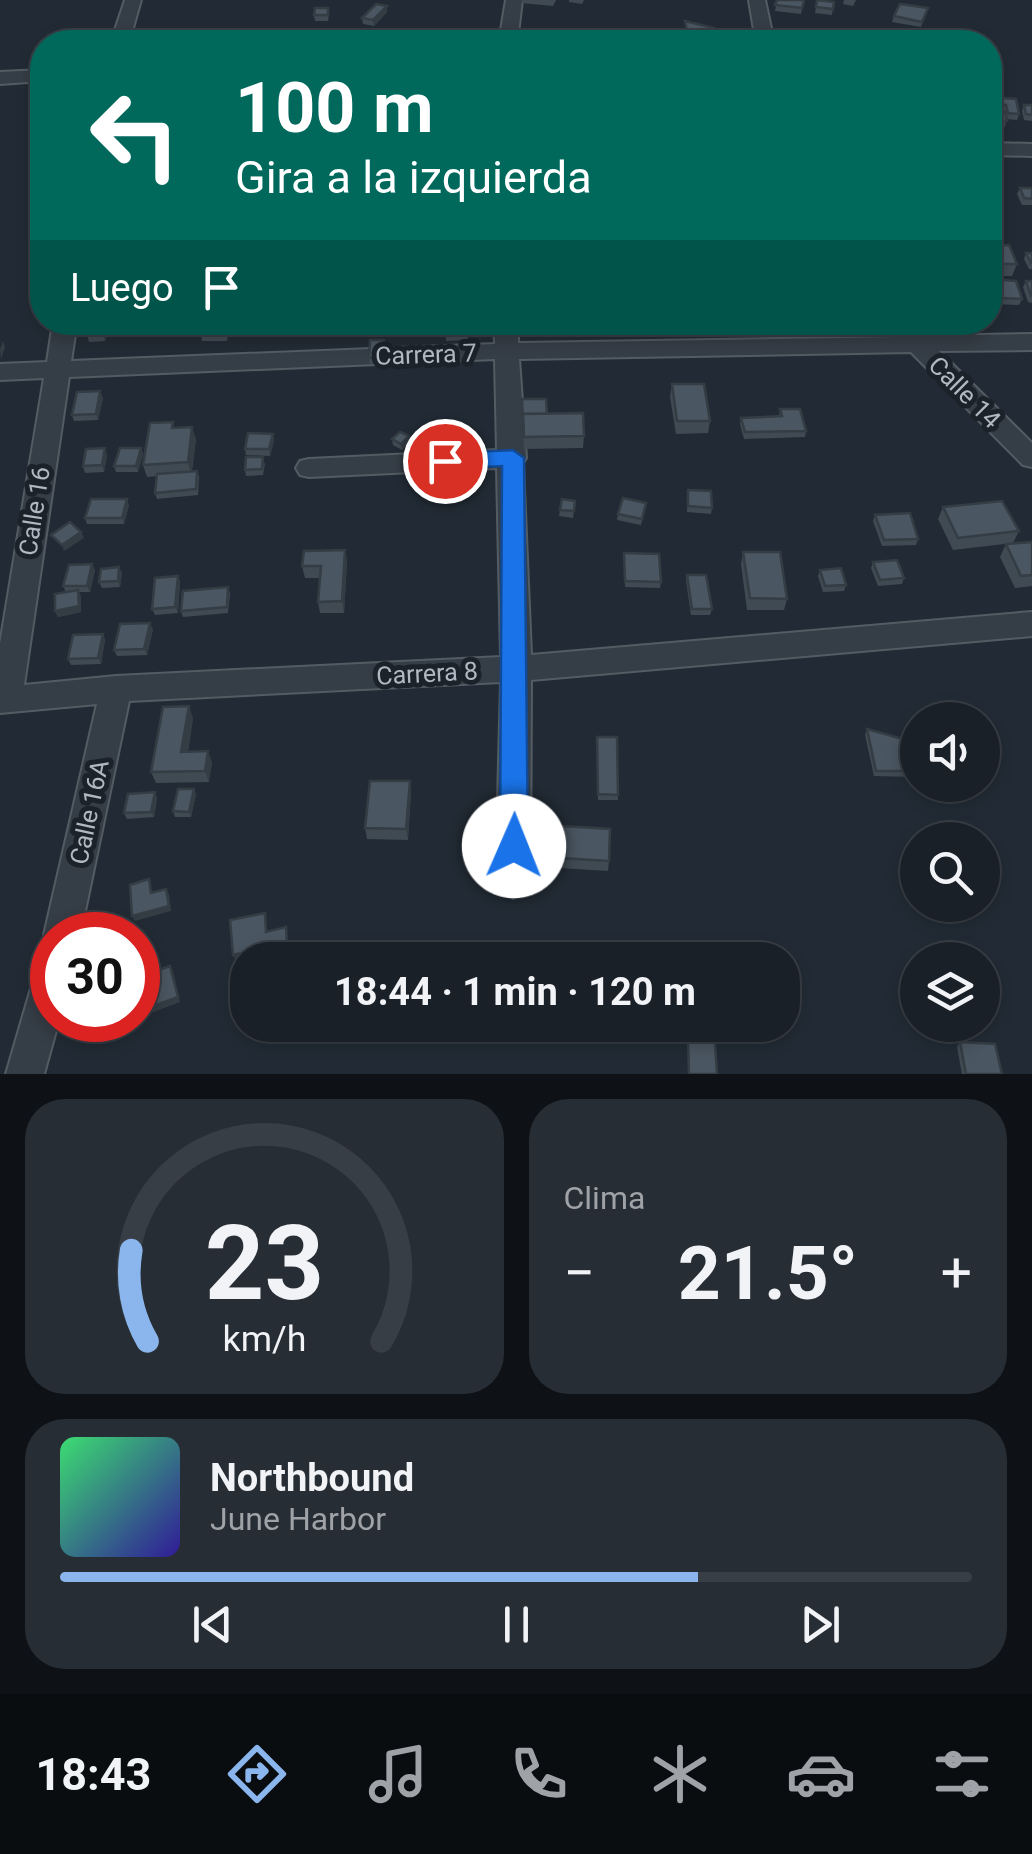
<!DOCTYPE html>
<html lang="es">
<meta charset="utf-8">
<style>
body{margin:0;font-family:Roboto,sans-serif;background:#272d34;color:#f1f3f6;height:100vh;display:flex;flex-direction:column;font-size:38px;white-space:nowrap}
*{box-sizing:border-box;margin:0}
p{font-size:32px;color:#9fa3a8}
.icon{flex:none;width:55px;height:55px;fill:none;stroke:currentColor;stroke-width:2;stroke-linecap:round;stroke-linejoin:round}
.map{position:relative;height:1074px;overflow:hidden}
.details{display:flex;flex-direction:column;gap:25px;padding:25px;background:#0e1216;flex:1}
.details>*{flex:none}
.guide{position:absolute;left:30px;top:30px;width:972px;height:305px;border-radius:40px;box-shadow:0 5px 15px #0003,0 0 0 2px #383e45;background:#00695c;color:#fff;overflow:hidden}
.fabs{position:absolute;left:900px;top:702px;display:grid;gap:20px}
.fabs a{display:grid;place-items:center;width:100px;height:100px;border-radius:50%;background:#1a2028;box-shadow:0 5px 15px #0003,0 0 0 2px #383e45;font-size:50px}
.speed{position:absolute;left:30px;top:912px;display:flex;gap:20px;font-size:50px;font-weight:700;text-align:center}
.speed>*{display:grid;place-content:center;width:130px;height:130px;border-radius:50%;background:#1a2028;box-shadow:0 5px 15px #0003,0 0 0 2px #383e45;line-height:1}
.speed .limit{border:15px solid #d22;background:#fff;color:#111}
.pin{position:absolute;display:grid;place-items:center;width:85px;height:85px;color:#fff;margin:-42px;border:5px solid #fff;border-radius:50%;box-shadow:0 2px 10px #0007}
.me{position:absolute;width:110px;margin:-55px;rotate:1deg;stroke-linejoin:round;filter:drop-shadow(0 0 8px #0008)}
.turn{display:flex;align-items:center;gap:35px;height:210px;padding:0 40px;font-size:45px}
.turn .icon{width:130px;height:130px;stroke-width:2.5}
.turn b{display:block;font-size:70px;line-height:85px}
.then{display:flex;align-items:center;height:95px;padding:0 40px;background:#0003;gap:20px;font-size:38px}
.big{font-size:75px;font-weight:700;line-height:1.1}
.details .widget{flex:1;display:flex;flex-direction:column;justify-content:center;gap:15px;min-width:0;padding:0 35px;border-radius:40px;background:#272d34}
.details .dial{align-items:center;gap:0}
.dial svg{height:260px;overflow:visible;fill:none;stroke:#383e45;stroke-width:7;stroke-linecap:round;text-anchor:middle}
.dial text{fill:#f1f3f6;stroke:none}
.song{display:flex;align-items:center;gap:30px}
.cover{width:120px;height:120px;border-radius:15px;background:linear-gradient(135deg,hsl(140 70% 55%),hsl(250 70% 35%))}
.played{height:10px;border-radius:5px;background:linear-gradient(90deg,#8ab6ed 70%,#383e45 70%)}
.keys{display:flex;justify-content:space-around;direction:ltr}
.heat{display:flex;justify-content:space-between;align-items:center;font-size:55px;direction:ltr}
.details .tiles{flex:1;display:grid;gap:25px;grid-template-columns:1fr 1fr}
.widget:last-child{grid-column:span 2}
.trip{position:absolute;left:230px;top:942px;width:570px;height:100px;border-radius:40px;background:#1a2028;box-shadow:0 5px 15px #0003,0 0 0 2px #383e45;font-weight:700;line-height:100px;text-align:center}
.menu{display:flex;height:160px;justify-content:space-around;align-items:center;background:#0a0d10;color:#9fa3a8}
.menu .icon{width:70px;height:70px}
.menu .selected{color:#8ab6ed}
.menu b{font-size:45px;color:#f1f3f6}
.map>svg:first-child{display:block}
</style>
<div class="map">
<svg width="1032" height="1074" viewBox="0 0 1032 1074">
<rect width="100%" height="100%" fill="#222b35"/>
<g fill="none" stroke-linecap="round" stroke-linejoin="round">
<defs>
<g id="street">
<path d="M 125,0 L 141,0 L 129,42 L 111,42 Z"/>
<path d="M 506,0 L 522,0 L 517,42 L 499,42 Z"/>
<path d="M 749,0 L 765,0 L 774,42 L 756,42 Z"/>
<path d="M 42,70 L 42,81 L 0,84 L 0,72 Z"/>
<path d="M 990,143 L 1032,144 L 1032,156 L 990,155 Z"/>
<path d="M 53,322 L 77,322 L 71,361 L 495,344 L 494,322 L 518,322 L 518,343 L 900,337 L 891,322 L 914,322 L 923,336 L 1032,334 L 1032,350 L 939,351 L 1032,443 L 1032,467 L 1023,465 L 911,352 L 519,359 L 526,458 L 523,463 L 531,655 L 1032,612 L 1032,636 L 531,680 L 530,882 L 525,893 L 513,898 L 501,893 L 496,882 L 501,682 L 129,701 L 80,935 L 52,935 L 52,948 L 44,935 L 97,704 L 0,713 L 0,644 L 44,378 L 0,380 L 0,364 L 47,362 ZM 495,359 L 497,450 L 309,459 L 300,461 L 296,468 L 300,475 L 309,477 L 497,468 L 501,657 L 116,676 L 24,685 L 69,377 Z"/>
<path d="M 52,960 L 52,1020 L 59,1020 L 44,1074 L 6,1074 L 34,978 L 39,965 Z"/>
</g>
</defs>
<use href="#street" stroke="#535b63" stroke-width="4"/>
<use href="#street" fill="#353d46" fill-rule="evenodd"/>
</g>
<g fill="#404a53">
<path d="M 522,0 L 556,0 L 553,6 L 522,3 Z"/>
<path d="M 569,0 L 584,0 L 582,4 L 569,2 Z"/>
<path d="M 777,0 L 804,0 L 801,14 L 775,11 Z"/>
<path d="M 817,0 L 834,2 L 832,15 L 815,13 Z"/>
<path d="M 844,0 L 856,0 L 853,6 L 843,4 Z"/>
<path d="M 387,12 L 374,26 L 363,24 L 362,18 Z"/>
<path d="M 329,14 L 328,21 L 315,21 L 314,15 Z"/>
<path d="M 926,14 L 921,27 L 892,22 L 894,16 Z"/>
<path d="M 685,21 L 716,36 L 716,39 L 723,42 L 686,42 Z"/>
<path d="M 991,97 L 1019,114 L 1017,120 L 1006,119 L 1005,127 L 990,126 L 991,111 L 1005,112 L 1004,111 L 990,110 Z"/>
<path d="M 1024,105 L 1032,105 L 1032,121 L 1024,120 L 1022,111 Z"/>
<path d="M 1020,188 L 1032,188 L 1032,205 L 1022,205 L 1017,194 Z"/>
<path d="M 990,246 L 1017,264 L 1012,276 L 990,276 Z"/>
<path d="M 1026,253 L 1032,253 L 1032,269 L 1029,269 L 1024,259 Z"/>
<path d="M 993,279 L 1022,299 L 1019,305 L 996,304 L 991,286 Z"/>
<path d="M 1026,281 L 1032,281 L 1032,303 L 1028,302 L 1023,287 Z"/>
<path d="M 85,322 L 107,322 L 108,331 L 105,341 L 89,342 L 87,335 L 90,326 L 87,326 Z"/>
<path d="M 203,322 L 230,322 L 227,341 L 202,341 L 201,335 Z"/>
<path d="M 235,322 L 256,322 L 254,336 L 235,336 L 234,330 Z"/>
<path d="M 445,322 L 467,322 L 468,340 L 446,341 Z"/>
<path d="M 385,346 L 384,363 L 370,364 L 369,358 Z"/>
<path d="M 672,384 L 710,421 L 708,433 L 676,434 L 670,397 Z"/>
<path d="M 103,398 L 98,420 L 74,421 L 72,415 Z"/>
<path d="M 522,399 L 584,436 L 583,448 L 524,449 Z"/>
<path d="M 780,409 L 806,431 L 805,437 L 744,439 L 740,424 L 741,418 L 779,416 Z"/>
<path d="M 175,428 L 196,439 L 192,471 L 197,471 L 199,477 L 198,495 L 157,499 L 155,493 L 157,476 L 147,477 L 143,465 Z"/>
<path d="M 273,434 L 274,440 L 270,456 L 246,455 L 245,449 Z"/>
<path d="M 392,439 L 410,442 L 402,450 L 393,445 Z"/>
<path d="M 141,448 L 143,454 L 138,472 L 116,472 L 114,466 Z"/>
<path d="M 107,455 L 104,472 L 85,473 L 83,466 Z"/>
<path d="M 265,463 L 263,475 L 246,476 L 245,470 Z"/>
<path d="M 688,490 L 712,508 L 711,514 L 687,512 Z"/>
<path d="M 575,501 L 573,518 L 559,516 L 560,510 Z"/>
<path d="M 646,503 L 641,525 L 617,520 L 618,514 Z"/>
<path d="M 129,505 L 124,524 L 87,524 L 85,518 Z"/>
<path d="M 943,507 L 1019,531 L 1013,543 L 953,550 L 938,519 Z"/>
<path d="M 875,515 L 918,539 L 916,545 L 882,546 L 873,521 Z"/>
<path d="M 1032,542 L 1032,586 L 1015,588 L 1000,557 L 1006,544 Z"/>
<path d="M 345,550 L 347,562 L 344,613 L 320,613 L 318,602 L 320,578 L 305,578 L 302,566 Z"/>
<path d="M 743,552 L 787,599 L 784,610 L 747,610 L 741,564 Z"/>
<path d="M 624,553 L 661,582 L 660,588 L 625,587 Z"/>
<path d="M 873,562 L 904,578 L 902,584 L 878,586 L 871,568 Z"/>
<path d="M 95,570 L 90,592 L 79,592 L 81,612 L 58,617 L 55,611 L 66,592 L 63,586 Z"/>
<path d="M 820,570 L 846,585 L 844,591 L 823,592 L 818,576 Z"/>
<path d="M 122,573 L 120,587 L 102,588 L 99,582 Z"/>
<path d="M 687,575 L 712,609 L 710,615 L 691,615 L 686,581 Z"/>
<path d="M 178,576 L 180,582 L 178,613 L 155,615 L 152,609 Z"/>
<path d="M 228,587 L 230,594 L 228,613 L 183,617 L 181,611 Z"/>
<path d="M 153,629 L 147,655 L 117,656 L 114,650 Z"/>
<path d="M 103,634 L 105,640 L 101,664 L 71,665 L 68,659 Z"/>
<path d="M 193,718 L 188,752 L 212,762 L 209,782 L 156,783 L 151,772 Z"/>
<path d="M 867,729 L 918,771 L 915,777 L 874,776 L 865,735 Z"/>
<path d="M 597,743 L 618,795 L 618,800 L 598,800 Z"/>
<path d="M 411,792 L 408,840 L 367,839 L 365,828 Z"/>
<path d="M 196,794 L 191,817 L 175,817 L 173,811 Z"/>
<path d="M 157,798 L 154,817 L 127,819 L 124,813 Z"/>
<path d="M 546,825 L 609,861 L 608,871 L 544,867 Z"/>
<path d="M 960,1042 L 1002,1074 L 962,1074 L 957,1047 Z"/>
</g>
<g fill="#343c44">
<path d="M 387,6 L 387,12 L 374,26 L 373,20 Z"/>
<path d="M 105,322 L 107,322 L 108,331 L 105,341 L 103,335 Z"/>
<path d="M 3,341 L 5,347 L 1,360 L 0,349 Z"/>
<path d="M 100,391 L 103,398 L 98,420 L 96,414 Z"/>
<path d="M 192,427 L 196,439 L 191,474 L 188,462 Z"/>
<path d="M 273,434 L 274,440 L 270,456 L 269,449 Z"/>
<path d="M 409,436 L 410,442 L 402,450 L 401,444 Z"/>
<path d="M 105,448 L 107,455 L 104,472 L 102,465 Z"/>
<path d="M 141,448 L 143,454 L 138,472 L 136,466 Z"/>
<path d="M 127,499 L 129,505 L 124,524 L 122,518 Z"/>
<path d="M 81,532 L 84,538 L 64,551 L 62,545 Z"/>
<path d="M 345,550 L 347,562 L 344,613 L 342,601 Z"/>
<path d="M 92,564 L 95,570 L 90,592 L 87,586 Z"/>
<path d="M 119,567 L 122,573 L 120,587 L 118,581 Z"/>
<path d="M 178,576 L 180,582 L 178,613 L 175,607 Z"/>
<path d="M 78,590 L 81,596 L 81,612 L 58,617 L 55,611 Z"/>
<path d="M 150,623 L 153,629 L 147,655 L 144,649 Z"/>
<path d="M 103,634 L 105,640 L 101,664 L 98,658 Z"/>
<path d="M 189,706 L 193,718 L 186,763 L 181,752 Z"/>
<path d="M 208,751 L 212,762 L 209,782 L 205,771 Z"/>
<path d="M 410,781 L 411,792 L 408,840 L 406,829 Z"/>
<path d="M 194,789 L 196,794 L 191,817 L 189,812 Z"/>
<path d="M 155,792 L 157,798 L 154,817 L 151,812 Z"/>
<path d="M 166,889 L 169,894 L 171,911 L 135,921 L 132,916 Z"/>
<path d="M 286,927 L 289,948 L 235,960 L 233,955 Z"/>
<path d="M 170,966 L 173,971 L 180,1002 L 151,1013 L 148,1008 Z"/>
</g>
<g fill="#4a5661" stroke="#343c44" stroke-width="2.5">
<path d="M 777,0 L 804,0 L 802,8 L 775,5 Z"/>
<path d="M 817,0 L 834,2 L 833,9 L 816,7 Z"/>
<path d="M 376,4 L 387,6 L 373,20 L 362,18 Z"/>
<path d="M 900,4 L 928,8 L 922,22 L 894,16 Z"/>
<path d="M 315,8 L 328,8 L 328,15 L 314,15 Z"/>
<path d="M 685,21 L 714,28 L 716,36 L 688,37 Z"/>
<path d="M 686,39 L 722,39 L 723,42 L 688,42 Z"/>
<path d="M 455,40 L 476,41 L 454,42 Z"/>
<path d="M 991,97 L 1016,99 L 1019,114 L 1008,113 L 1006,105 L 992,104 Z"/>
<path d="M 1024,105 L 1032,105 L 1032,115 L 1026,114 Z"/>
<path d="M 991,111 L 1005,112 L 1007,121 L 992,120 Z"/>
<path d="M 1020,188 L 1032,188 L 1032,199 L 1024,198 Z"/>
<path d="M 1009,245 L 1017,264 L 990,264 L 990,246 Z"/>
<path d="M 1026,253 L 1032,253 L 1032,263 L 1031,263 Z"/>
<path d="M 993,279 L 1016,281 L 1022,299 L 998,298 Z"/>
<path d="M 1026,281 L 1032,281 L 1032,296 L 1031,296 Z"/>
<path d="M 203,322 L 227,322 L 225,334 L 201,335 Z"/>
<path d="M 235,322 L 253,322 L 252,329 L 234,330 Z"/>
<path d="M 445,322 L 467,322 L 468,334 L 446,334 Z"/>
<path d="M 106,324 L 103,335 L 87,335 L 90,325 Z"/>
<path d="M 370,340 L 384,340 L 383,357 L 369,358 Z"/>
<path d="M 672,384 L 704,384 L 710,421 L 677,421 Z"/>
<path d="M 100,391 L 96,414 L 72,415 L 77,392 Z"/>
<path d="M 522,399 L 546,399 L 547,414 L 523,414 L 523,420 Z"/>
<path d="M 780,409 L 800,409 L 806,431 L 745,432 L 741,418 L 782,416 Z"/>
<path d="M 583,413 L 584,436 L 524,437 L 523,414 Z"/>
<path d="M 173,422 L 172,428 L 192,427 L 188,462 L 143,465 L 150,423 Z"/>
<path d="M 400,432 L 409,436 L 401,444 L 392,439 Z"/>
<path d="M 248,433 L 273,434 L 269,449 L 245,449 Z"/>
<path d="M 105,448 L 102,465 L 83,466 L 86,449 Z"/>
<path d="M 120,448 L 141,448 L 136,466 L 114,466 Z"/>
<path d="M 246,457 L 263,457 L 262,469 L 245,470 Z"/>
<path d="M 197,471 L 196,489 L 155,493 L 157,474 Z"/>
<path d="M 688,490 L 711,491 L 712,508 L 688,506 Z"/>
<path d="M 623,498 L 646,503 L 642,519 L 618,514 Z"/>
<path d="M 91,499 L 127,499 L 122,518 L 85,518 Z"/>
<path d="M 562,499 L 575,501 L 574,511 L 560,510 Z"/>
<path d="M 1002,501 L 1019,531 L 958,538 L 943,507 Z"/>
<path d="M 910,513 L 918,539 L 884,540 L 875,515 Z"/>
<path d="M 70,522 L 81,532 L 62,545 L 51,535 Z"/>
<path d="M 1032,542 L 1032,575 L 1021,576 L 1006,544 Z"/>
<path d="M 345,550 L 342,601 L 318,602 L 321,566 L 302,566 L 304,551 Z"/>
<path d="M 743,552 L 780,552 L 787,599 L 750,598 Z"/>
<path d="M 624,553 L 659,554 L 661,582 L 625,581 Z"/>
<path d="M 897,560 L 904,578 L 880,580 L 873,562 Z"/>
<path d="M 92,564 L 87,586 L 63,586 L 69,565 Z"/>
<path d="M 119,567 L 118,581 L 99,582 L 101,569 Z"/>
<path d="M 841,568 L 846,585 L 825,586 L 820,570 Z"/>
<path d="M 687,575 L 706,575 L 712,609 L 692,609 Z"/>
<path d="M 178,576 L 175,607 L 152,609 L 155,578 Z"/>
<path d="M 228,587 L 227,607 L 181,611 L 183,591 Z"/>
<path d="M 78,590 L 79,606 L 55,611 L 55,594 Z"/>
<path d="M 150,623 L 144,649 L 114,650 L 120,624 Z"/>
<path d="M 103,634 L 98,658 L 68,659 L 73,635 Z"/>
<path d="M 189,706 L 181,752 L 208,751 L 205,771 L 151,772 L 163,707 Z"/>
<path d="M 867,729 L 910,741 L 918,771 L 876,771 Z"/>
<path d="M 597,737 L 617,737 L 618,795 L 598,794 Z"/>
<path d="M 370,781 L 410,781 L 406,829 L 365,828 Z"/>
<path d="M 178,789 L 194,789 L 189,812 L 173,811 Z"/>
<path d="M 155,792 L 151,812 L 124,813 L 128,794 Z"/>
<path d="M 546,825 L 610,829 L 609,861 L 544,857 Z"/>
<path d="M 149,879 L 151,893 L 166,889 L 169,906 L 132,916 L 130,885 Z"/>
<path d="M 265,913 L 266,932 L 286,927 L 287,943 L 233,955 L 230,920 Z"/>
<path d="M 170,966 L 178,997 L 148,1008 L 142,976 Z"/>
<path d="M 688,1041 L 715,1042 L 717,1074 L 689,1074 Z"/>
<path d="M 960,1042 L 995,1044 L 1002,1074 L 966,1074 Z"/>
</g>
<path fill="#1a73e8" stroke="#114b97" stroke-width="2.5" d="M 513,450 L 524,458 L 528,846 L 524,855 L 514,859 L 504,855 L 500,846 L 502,466 L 445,469 L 434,461 L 445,453 Z"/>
<g text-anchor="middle" stroke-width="10" stroke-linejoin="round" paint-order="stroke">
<g font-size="25" fill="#b0b8c2" stroke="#1b222a">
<text transform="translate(426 354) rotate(-2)" y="9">Carrera 7</text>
<text transform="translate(965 392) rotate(45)" y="9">Calle 14</text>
<text transform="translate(34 511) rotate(-81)" y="9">Calle 16</text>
<text transform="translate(427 673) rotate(-3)" y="9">Carrera 8</text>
<text transform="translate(89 812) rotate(-78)" y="9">Calle 16A</text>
</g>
</g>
</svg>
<div class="fabs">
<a><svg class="icon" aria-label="sound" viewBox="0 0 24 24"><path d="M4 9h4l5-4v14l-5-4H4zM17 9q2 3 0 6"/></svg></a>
<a><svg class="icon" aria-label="search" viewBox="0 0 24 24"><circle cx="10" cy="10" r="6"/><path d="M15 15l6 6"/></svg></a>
<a><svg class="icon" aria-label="layers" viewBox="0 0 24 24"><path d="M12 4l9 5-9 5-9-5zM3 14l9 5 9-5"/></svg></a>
</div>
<div class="speed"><div class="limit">30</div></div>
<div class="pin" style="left:445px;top:461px;background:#d93025"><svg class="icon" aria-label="arrive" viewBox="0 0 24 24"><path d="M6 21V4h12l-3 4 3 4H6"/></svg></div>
<svg class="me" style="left:514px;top:846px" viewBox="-20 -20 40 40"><circle r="19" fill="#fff"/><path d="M0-13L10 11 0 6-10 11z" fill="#1a73e8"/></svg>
<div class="trip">18:44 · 1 min · 120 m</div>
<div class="guide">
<div class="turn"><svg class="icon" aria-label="left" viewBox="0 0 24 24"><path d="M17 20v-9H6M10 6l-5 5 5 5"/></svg><div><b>100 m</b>Gira a la izquierda</div></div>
<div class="then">Luego<svg class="icon" aria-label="arrive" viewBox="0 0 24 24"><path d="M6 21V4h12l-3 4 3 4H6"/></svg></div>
</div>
</div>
<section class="details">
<div class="tiles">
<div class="widget dial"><svg viewBox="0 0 100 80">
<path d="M14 69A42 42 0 1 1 86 69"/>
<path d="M14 69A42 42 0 0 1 9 41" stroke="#8ab6ed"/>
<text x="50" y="56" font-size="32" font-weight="700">23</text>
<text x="50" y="72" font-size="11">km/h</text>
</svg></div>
<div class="widget"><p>Clima</p>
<div class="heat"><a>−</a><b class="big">21.5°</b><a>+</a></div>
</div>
<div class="widget">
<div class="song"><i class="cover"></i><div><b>Northbound</b><p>June Harbor</p></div></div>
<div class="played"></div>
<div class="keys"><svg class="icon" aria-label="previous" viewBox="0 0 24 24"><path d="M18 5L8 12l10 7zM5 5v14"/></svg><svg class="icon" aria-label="pause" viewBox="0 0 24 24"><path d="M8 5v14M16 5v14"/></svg><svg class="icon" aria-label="next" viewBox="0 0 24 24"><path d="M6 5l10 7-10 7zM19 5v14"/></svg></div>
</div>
</div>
</section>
<nav class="menu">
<b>18:43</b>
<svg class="icon selected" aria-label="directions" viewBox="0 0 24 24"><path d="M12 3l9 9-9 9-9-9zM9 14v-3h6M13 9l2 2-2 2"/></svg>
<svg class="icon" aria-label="music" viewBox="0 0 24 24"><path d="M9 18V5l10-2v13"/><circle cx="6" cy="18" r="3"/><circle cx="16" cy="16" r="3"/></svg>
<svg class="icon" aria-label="phone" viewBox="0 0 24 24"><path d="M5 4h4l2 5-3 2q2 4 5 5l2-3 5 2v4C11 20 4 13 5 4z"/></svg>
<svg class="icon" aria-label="climate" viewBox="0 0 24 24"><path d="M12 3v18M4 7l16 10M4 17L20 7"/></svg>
<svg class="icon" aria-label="car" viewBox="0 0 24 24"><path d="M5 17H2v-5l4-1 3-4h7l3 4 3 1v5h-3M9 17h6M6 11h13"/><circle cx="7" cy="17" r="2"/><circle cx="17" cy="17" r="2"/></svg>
<svg class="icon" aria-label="filters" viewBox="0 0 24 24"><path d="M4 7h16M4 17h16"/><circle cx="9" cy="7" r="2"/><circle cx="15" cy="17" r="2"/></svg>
</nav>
